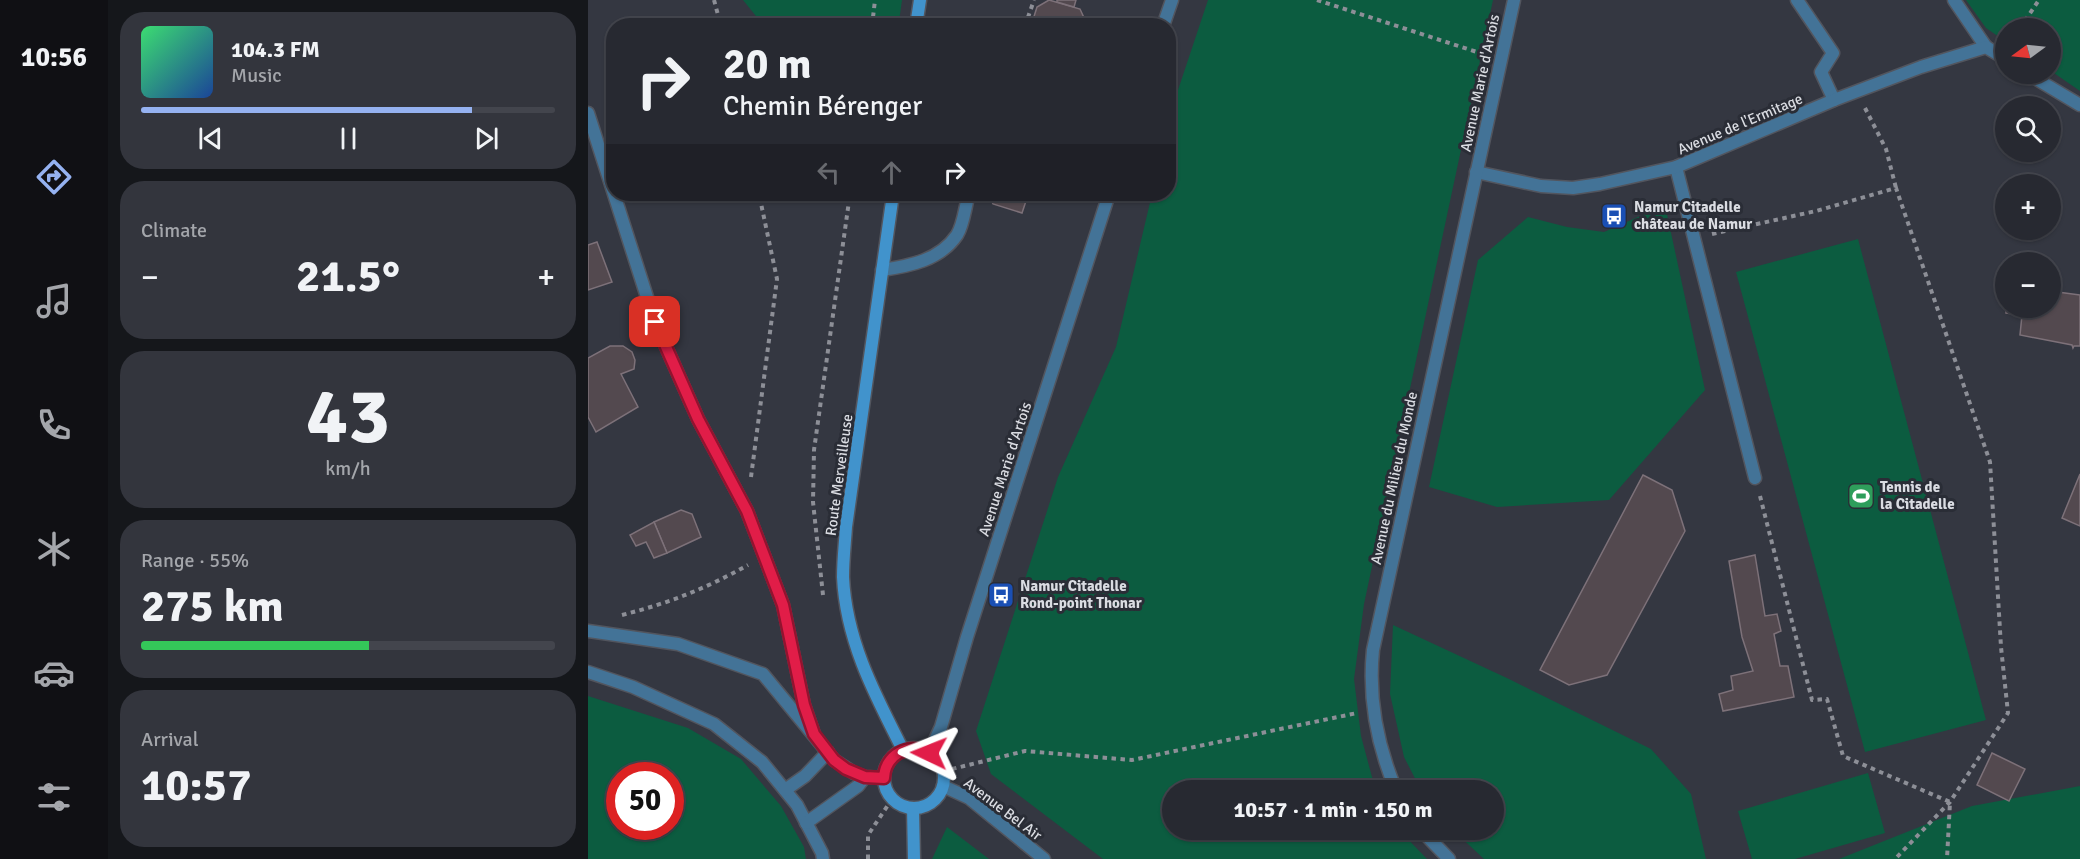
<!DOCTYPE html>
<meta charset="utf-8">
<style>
body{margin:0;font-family:Signika,sans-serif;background:#33353d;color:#f1f3f6;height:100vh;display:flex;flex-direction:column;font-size:22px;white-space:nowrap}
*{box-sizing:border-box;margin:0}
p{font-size:20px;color:#a4a6ab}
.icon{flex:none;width:33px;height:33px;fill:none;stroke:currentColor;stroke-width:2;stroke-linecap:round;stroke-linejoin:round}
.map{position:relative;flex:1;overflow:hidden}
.details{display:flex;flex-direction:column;gap:12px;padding:12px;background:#15171b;width:480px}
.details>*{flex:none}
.top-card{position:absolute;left:18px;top:18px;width:570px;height:183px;border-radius:24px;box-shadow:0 2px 4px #0004,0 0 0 2px #43454d;background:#272931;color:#f1f3f6;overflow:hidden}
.needle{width:39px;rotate:255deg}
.fabs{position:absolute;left:1407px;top:18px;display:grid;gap:12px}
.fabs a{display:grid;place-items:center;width:66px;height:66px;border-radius:50%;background:#272931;box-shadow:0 2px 4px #0004,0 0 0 2px #43454d;font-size:30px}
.speed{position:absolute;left:18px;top:762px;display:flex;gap:12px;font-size:30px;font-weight:700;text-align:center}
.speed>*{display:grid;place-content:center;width:78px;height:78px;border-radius:50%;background:#272931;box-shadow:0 2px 4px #0004,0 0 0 2px #43454d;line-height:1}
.speed .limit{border:9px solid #d22;background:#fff;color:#111}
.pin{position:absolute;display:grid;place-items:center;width:51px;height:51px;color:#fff;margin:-26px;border-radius:12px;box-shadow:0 3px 9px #0006}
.me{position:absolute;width:66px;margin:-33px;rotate:272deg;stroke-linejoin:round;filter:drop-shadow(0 0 4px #0008)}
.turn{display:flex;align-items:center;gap:21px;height:126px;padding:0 18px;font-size:27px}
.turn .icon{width:78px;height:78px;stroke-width:2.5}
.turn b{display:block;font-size:42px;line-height:51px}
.lanes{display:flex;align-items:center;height:57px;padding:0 18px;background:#0003;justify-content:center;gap:30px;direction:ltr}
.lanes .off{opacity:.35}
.big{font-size:45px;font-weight:700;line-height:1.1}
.details .tile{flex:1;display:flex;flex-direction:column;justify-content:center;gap:9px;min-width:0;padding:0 21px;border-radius:24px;background:#33353d}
.details .dial{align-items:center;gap:0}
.dial b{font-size:78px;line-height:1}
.song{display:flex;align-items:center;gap:18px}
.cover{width:72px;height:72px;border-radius:9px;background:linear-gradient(135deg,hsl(140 70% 55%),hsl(220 70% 35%))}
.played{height:6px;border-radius:3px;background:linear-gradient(90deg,#95b2f1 80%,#43454d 80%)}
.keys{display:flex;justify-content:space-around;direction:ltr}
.heat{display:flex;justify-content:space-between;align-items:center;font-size:33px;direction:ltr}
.charge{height:9px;border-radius:4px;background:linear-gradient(90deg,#34c759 55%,#43454d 0)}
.trip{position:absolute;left:574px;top:780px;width:342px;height:60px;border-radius:30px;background:#272931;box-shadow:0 2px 4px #0004,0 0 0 2px #43454d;font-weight:700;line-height:60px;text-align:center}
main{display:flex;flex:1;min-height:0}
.dock{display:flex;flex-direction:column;width:108px;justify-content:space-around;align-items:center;background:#101014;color:#a4a6ab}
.dock .icon{width:42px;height:42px}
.dock .selected{color:#95b2f1}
.dock b{font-size:27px;color:#f1f3f6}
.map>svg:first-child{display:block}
</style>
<main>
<nav class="dock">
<b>10:56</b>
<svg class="icon selected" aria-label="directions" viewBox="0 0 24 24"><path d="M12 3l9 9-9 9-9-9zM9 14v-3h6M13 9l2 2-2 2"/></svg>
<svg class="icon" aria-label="music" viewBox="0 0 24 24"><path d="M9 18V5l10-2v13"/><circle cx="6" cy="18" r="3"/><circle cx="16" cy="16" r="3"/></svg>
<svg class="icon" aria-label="phone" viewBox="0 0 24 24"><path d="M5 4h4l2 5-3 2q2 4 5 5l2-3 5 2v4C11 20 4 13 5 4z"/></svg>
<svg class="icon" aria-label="climate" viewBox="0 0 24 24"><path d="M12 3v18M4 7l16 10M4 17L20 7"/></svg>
<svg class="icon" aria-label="car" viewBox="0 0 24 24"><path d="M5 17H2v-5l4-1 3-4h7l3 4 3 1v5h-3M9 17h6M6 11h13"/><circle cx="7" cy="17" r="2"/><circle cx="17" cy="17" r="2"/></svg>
<svg class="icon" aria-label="filters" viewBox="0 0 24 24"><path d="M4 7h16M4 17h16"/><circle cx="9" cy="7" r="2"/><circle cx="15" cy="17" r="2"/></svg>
</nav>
<section class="details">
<div class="tile">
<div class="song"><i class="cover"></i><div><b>104.3 FM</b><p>Music</p></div></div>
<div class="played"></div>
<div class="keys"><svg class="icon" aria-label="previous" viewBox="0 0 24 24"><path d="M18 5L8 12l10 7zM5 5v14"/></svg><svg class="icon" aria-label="pause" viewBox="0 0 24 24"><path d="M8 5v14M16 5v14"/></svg><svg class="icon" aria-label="next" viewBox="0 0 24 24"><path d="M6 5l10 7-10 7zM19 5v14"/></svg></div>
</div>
<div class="tile"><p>Climate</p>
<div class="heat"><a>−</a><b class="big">21.5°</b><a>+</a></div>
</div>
<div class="tile dial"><b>43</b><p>km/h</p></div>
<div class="tile"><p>Range · 55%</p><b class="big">275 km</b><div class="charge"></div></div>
<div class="tile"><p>Arrival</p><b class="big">10:57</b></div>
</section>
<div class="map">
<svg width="1492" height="859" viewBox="0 0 1492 859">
<rect width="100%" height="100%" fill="#343741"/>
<g fill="#0c5c40" fill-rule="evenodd">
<path d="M 155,0 L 314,0 L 311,22 L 275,26 L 176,26 Z"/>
<path d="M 620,0 L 905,0 L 776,604 L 766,679 L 773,736 L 784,777 L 791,790 L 585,790 L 585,830 L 811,830 L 839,859 L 515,859 L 403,774 L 388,731 L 470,477 L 528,347 L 564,194 L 580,194 L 581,125 L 585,105 Z"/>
<path d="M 1378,0 L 1492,0 L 1492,91 L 1463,71 L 1462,28 L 1418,28 L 1417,41 L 1398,28 Z"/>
<path d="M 1077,205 L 1117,390 L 1021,500 L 909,507 L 841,487 L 890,260 L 940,217 L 979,227 L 1016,232 Z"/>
<path d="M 1270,239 L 1398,720 L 1277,752 L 1148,272 Z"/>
<path d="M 805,625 L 921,679 L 1063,749 L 1103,794 L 1118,859 L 896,859 L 865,830 L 906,830 L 906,790 L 833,790 L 816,757 L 802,694 Z"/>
<path d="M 0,696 L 100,728 L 153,759 L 193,806 L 216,847 L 218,859 L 0,859 ZM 32,776 L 82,776 L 82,826 L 32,826 Z"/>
<path d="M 1280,773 L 1297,833 L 1207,859 L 1164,859 L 1150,811 Z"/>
<path d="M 1492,786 L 1492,859 L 1251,859 L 1384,806 Z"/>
<path d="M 359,827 L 401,859 L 344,859 Z"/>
</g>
<g fill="#53494f" stroke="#7d7179" stroke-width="1.5">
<path d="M 461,0 L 492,9 L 498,22 L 497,26 L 443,26 L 449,7 Z"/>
<path d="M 469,0 L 488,0 L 486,7 L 469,2 Z"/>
<path d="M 392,194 L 443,194 L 441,202 L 438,201 L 434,213 L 405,204 L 402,198 L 397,201 Z"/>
<path d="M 9,242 L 24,282 L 0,290 L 0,245 Z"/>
<path d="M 1462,291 L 1492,295 L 1492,346 L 1486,346 L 1485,348 L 1484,345 L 1432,335 L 1434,315 L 1418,313 L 1418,308 L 1462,308 Z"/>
<path d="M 22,346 L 35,346 L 44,352 L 47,360 L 46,369 L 33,374 L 50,407 L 8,432 L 0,417 L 0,358 Z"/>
<path d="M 1492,474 L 1492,526 L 1474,518 Z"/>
<path d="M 1055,475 L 1084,490 L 1097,531 L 1019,675 L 981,685 L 952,670 Z"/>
<path d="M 93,510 L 104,514 L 113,537 L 79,553 L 66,522 Z"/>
<path d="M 66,522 L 79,553 L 66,558 L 58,542 L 48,546 L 42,535 Z"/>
<path d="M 1167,555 L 1177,616 L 1189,614 L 1193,631 L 1186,634 L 1192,666 L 1200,666 L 1206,697 L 1135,711 L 1131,694 L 1145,690 L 1143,676 L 1165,671 L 1154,637 L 1141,561 Z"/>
<path d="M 1404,753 L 1437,769 L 1421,801 L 1389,785 Z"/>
</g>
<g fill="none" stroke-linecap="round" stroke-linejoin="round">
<defs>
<g id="lane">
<path d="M 1366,0 L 1398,47"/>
<path d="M 294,270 C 322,266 352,260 369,235 C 376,224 377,206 381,194"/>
<path d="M 0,672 L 45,687 L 126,724 L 174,762 L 209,805 L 234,853 L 235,859"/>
<path d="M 197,790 L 217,776 L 240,752"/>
<path d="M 218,823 L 270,786 L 277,777"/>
</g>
<g id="street">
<path d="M 1209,0 L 1245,53 L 1233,72 L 1246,100"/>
<path d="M 575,26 L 584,0"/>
<path d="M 1440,74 L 1492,105"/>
<path d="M 0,113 L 67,322 L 110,419 L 159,511 L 195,605 L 216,705 L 226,734"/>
<path d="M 1088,167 L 1167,478"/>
<path d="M 888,172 L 953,186 L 985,188 L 1012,184 L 1088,167 L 1246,100 L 1333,67 L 1398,47 L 1418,59"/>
<path d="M 0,631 L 90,644 L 175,674 L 246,760 L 266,773 L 277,777 L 296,778"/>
<path d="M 341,753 L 353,727 L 379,637 L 521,194"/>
<path d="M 355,786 L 381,798 L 456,859"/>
<path d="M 808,790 C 789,745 780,700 785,650 L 926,0"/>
<path d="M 833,830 L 861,859"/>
</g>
<g id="secondary">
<path d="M 328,26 L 332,0"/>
<path d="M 305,194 L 258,527 C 257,543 255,560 255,577 C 258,641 287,695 315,750"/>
<circle cx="326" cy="778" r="30"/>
<path d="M 325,808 L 326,859"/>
</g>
</defs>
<use href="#lane" stroke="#52555e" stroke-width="15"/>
<use href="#street" stroke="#52555e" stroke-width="15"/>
<use href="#secondary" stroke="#52555e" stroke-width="15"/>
<g stroke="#8d8f97" stroke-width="4" stroke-dasharray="4.5 4.5" stroke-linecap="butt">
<path d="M 126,0 L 133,26"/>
<path d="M 729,0 L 895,54"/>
<path d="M 284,26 L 287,0"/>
<path d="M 437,26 L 446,0"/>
<path d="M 1432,28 L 1451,0"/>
<path d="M 1277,108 L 1298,149 L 1308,188"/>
<path d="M 1124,234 L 1228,211 L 1308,188 L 1402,462 L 1413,647 L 1420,713 L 1362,802 L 1307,859"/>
<path d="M 163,477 L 189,279 L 171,194"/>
<path d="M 1172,496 L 1224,700 L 1239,699 L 1255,756 L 1362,802 L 1359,859"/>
<path d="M 235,595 L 225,502 L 226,450 L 262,194"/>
<path d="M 34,615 C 81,603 117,589 160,565"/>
<path d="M 364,769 L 437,751 L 544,760 L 769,713"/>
<path d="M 280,859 L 280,835 L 304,799"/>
</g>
<use href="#lane" stroke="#437397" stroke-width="12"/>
<use href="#street" stroke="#437397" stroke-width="12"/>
<use href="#secondary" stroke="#4193cc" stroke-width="12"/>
</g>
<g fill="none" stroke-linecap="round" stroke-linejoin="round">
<defs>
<path id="route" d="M 67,322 L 110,419 L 159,511 L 195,605 L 216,705 L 226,734 L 246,760 L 258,769 L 277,777 L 296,778 C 297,755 320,742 341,753"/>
</defs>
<use href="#route" stroke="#92132f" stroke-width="15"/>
<use href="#route" stroke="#e11d48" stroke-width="10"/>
</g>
<defs>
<symbol id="bus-square" viewBox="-11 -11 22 22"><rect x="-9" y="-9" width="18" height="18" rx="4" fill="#1a4fb4" stroke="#2a2d36"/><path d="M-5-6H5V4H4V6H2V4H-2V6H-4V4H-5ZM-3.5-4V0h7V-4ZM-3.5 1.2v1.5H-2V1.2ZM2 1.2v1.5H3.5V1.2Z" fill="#fff"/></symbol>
<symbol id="stadium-square" viewBox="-11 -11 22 22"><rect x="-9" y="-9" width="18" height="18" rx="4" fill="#2e9e5b" stroke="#2a2d36"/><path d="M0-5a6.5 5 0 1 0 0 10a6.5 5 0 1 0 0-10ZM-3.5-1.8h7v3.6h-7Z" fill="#fff"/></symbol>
</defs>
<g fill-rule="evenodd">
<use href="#bus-square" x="1011" y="201" width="30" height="30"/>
<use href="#stadium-square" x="1258" y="481" width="30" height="30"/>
<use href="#bus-square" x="398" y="580" width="30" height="30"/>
</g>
<g text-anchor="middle" stroke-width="6" stroke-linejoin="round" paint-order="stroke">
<g font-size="15" fill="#dadce2" stroke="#2a2d36">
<text transform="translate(892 83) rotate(-78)" y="5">Avenue Marie d'Artois</text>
<text transform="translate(1152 124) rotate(-23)" y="5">Avenue de l'Ermitage</text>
<text transform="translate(417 469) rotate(-72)" y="5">Avenue Marie d'Artois</text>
<text transform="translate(251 475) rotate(-82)" y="5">Route Merveilleuse</text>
<text transform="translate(806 478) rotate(-78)" y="5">Avenue du Milieu du Monde</text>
<text transform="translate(415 809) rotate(37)" y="5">Avenue Bel Air</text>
</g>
<g font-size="15" font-weight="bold" fill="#dadce2" stroke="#2a2d36" text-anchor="start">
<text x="1046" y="212">Namur Citadelle<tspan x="1046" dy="17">château de Namur</tspan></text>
<text x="1292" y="492">Tennis de<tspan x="1292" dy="17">la Citadelle</tspan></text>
<text x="432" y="591">Namur Citadelle<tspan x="432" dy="17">Rond-point Thonar</tspan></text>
</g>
</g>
</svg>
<div class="fabs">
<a><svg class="needle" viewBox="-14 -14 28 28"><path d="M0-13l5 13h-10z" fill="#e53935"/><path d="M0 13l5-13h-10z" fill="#a4a6ab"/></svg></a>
<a><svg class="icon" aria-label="search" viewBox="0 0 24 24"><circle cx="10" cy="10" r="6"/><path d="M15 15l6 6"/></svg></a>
<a>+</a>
<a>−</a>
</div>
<div class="speed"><div class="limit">50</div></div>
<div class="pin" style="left:67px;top:322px;background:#d93025"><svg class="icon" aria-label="arrive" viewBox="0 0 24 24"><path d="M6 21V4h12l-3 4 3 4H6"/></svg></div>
<svg class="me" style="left:341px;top:753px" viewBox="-20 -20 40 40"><path d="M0-17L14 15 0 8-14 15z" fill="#e11d48" stroke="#fff" stroke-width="4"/></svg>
<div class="trip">10:57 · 1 min · 150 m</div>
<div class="top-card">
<div class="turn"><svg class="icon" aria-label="right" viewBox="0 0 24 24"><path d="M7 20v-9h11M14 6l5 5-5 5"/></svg><div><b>20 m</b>Chemin Bérenger</div></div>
<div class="lanes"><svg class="icon off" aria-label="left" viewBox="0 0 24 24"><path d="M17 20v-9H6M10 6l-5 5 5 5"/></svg><svg class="icon off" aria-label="ahead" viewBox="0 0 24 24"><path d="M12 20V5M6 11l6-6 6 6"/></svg><svg class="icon" aria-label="right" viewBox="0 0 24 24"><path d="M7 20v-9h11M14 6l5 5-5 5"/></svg></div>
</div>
</div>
</main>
